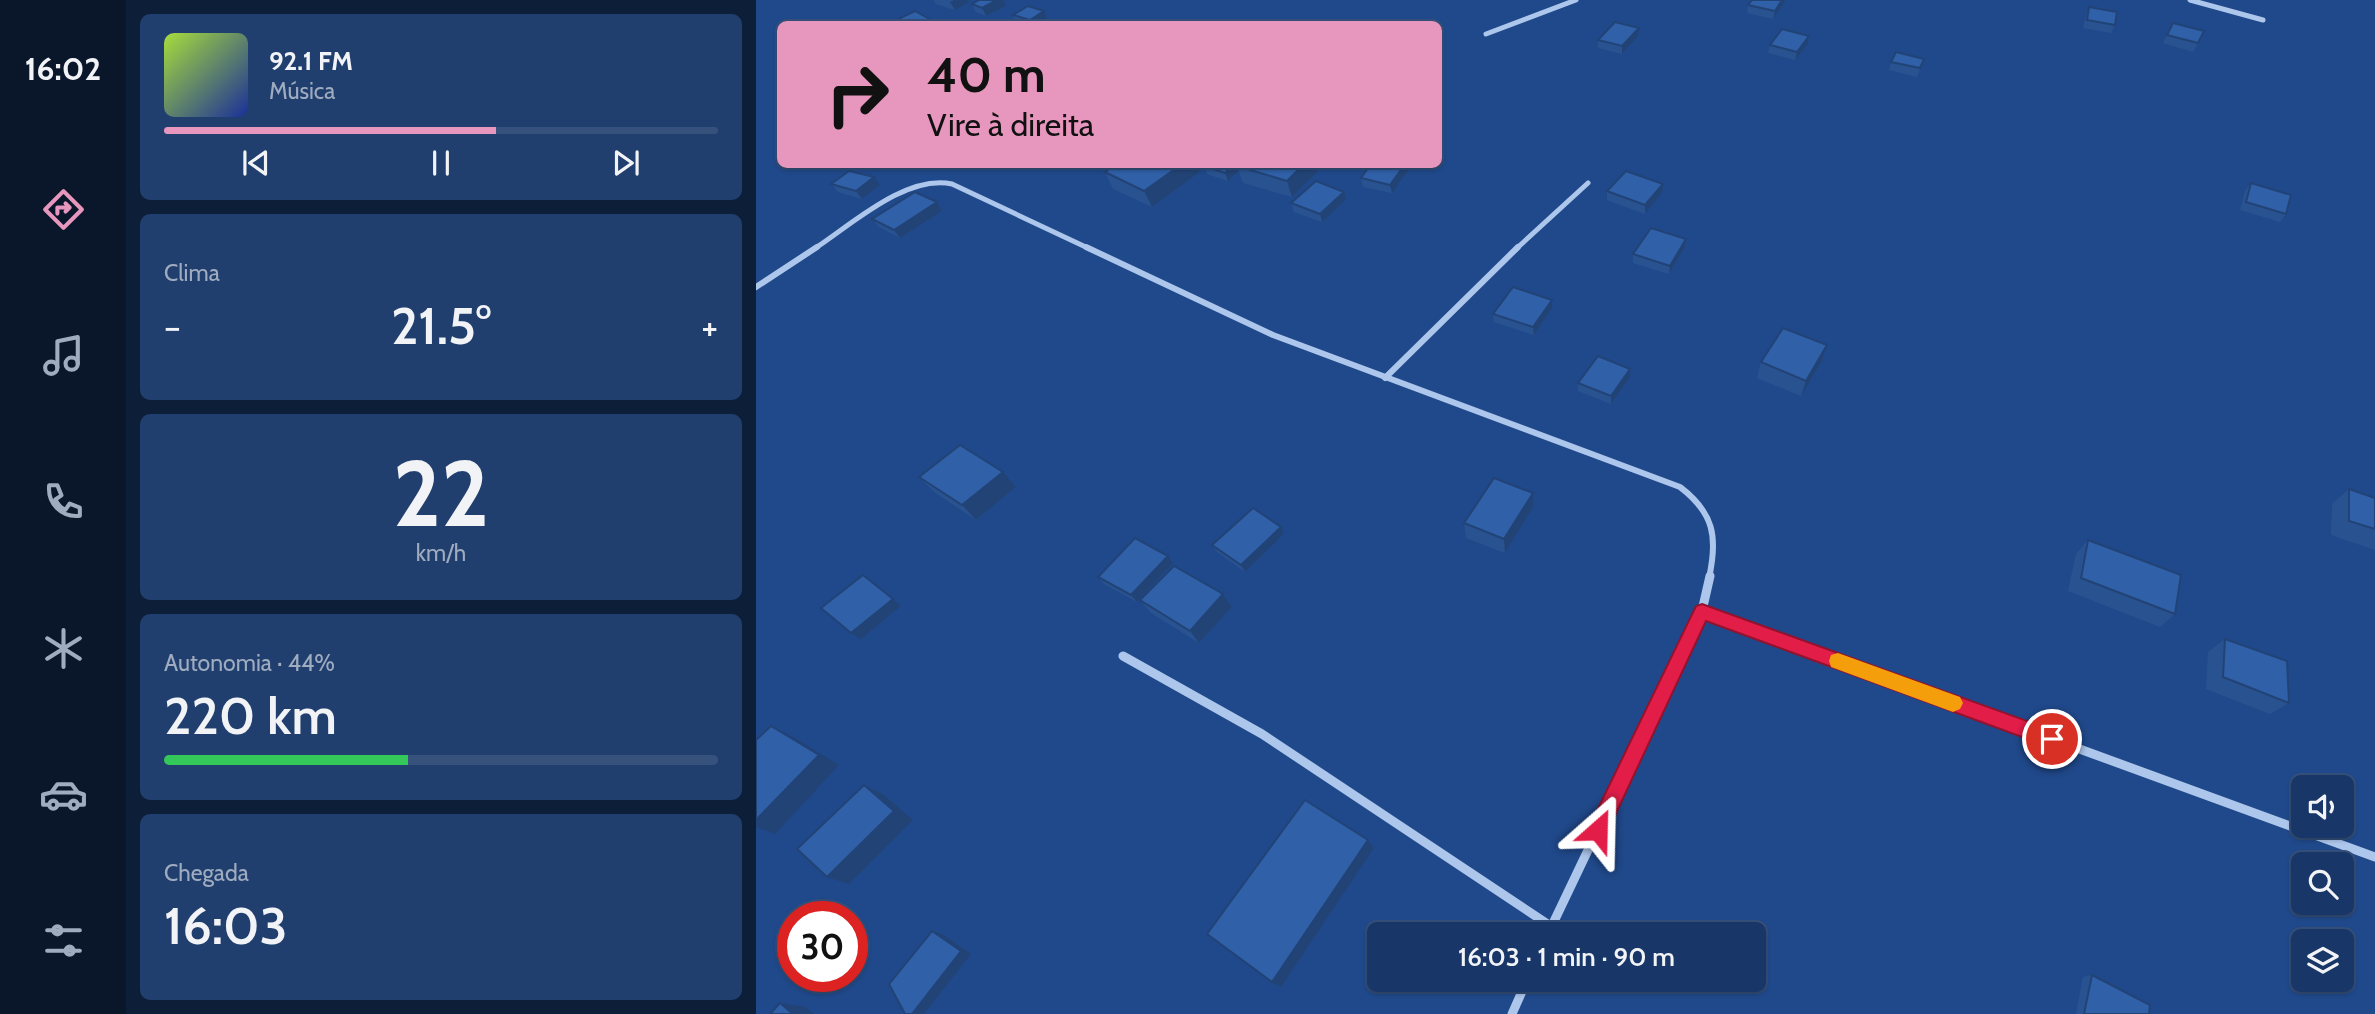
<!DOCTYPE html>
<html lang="pt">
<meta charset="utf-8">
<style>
body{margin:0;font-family:Cabin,sans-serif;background:#213f6e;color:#f1f3f6;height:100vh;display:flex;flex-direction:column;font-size:26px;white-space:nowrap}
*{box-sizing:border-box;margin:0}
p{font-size:23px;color:#9facc0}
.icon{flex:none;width:38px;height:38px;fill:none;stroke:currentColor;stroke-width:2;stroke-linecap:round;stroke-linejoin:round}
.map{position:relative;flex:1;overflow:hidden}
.details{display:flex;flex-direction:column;gap:14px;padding:14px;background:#0d1e39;width:630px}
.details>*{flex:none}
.hud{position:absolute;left:21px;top:21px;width:665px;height:147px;border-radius:10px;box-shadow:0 2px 5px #0004,0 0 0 2px #36517c;background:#e797bd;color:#111;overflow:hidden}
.buttons{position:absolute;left:1535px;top:775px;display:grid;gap:14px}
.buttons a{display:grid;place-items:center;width:63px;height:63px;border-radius:10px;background:#183768;box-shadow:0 2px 5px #0004,0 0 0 2px #36517c;font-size:35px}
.speed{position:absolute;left:21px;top:901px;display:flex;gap:14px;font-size:35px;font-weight:700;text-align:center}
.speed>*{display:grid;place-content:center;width:91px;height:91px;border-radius:50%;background:#183768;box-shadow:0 2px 5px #0004,0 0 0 2px #36517c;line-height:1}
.speed .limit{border:10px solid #d22;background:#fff;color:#111}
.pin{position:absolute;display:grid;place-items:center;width:60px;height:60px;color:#fff;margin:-30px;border:4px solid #fff;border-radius:50%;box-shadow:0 2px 7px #0007}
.me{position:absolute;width:77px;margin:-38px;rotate:25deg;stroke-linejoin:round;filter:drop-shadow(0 0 5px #0008)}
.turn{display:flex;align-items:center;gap:24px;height:147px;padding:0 35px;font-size:32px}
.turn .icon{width:91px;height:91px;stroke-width:2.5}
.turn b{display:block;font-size:49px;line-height:60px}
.big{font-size:52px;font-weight:600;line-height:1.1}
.details .card{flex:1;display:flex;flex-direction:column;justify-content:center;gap:10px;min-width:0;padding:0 24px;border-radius:10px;background:#213f6e}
.details .dial{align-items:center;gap:0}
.dial b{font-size:91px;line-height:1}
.song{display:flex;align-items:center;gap:21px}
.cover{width:84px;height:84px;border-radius:10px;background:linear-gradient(135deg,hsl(80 70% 55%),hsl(230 70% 35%))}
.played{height:7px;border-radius:4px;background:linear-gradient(90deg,#e797bd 60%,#36517c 60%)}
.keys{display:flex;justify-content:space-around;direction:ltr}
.heat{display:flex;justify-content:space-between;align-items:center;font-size:38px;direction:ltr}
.charge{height:10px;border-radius:5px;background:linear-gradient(90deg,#34c759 44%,#36517c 0)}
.trip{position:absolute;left:611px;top:922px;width:399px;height:70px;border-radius:10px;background:#183768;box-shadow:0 2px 5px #0004,0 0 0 2px #36517c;font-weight:600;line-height:70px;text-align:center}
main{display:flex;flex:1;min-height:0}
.tab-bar{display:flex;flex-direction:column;width:126px;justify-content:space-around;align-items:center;background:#0a162a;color:#9facc0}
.tab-bar .icon{width:49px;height:49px}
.tab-bar .current{color:#e797bd}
.tab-bar b{font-size:32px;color:#f1f3f6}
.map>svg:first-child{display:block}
</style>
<main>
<nav class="tab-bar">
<b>16:02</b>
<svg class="icon current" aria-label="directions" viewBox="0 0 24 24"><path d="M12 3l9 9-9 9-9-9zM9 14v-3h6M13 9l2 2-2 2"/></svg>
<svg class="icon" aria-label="music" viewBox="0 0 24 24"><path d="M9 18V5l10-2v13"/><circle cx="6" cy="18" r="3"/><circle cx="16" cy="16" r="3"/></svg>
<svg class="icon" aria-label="phone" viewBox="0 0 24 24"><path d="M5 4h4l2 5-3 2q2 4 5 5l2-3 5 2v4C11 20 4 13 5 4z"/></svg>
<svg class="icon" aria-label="climate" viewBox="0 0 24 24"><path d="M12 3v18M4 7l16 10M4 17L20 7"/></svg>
<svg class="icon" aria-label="car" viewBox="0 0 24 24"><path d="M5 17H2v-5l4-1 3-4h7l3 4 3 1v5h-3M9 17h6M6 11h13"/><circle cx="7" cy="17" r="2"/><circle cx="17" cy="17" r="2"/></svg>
<svg class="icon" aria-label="filters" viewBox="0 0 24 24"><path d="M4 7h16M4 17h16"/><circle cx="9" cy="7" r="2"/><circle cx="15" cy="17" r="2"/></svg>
</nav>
<section class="details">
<div class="card">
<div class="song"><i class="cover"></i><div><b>92.1 FM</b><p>Música</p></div></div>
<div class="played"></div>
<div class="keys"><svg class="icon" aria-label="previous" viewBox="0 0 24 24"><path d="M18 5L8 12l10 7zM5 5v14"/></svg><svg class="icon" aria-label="pause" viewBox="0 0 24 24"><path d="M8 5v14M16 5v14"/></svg><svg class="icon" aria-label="next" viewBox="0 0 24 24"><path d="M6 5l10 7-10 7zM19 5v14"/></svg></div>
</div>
<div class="card"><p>Clima</p>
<div class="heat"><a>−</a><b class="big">21.5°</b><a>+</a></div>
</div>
<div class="card dial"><b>22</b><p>km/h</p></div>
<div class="card"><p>Autonomia · 44%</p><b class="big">220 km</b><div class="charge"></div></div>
<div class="card"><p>Chegada</p><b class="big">16:03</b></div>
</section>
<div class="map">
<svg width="1619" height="1014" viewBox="0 0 1619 1014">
<rect width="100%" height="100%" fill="#20498b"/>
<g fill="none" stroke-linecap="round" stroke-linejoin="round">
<g stroke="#adc6eb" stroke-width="5">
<path d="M 1434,0 L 1507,20"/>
<path d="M 730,34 L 820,0"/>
<path d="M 58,249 C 95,225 150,174 196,184 L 334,249"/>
<path d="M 760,249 L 832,183"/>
</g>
<g stroke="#adc6eb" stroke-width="6">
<path d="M 330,247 L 517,335 L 924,487 C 958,513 962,537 953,578"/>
<path d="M 0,287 L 61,247"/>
<path d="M 629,378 L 762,247"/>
</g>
<g stroke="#adc6eb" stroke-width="9">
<path d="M 946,611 L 1619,857"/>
<path d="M 367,656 L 506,734 L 796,927"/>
<path d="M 792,934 L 946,611 L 954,576"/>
<path d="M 756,1014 L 771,980"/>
</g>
</g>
<g fill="#295390">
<path d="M 178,0 L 212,0 L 213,2 L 199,10 L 180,4 Z"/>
<path d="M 223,0 L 248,0 L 250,6 L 230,16 L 220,12 L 216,4 Z"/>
<path d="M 1028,3 L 1017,19 L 991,13 L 992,5 Z"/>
<path d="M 1333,7 L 1359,25 L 1355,33 L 1327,28 L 1330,15 Z"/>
<path d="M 288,11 L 292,19 L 283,24 L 267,24 L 261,23 L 257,15 Z"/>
<path d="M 1417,23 L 1442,43 L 1437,52 L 1407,43 Z"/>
<path d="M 882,36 L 866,54 L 842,48 L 842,40 Z"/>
<path d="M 1053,36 L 1052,44 L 1039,60 L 1012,53 L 1014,45 Z"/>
<path d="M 1168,59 L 1161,77 L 1133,70 L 1135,62 Z"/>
<path d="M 361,164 L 441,164 L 444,172 L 396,207 L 357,189 L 349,172 Z"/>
<path d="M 450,164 L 559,164 L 561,172 L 536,197 L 487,183 L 483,172 L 472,181 L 451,174 L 448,166 Z"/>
<path d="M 615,164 L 653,164 L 654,168 L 636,193 L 607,187 L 605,178 Z"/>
<path d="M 1495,183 L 1530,214 L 1524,222 L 1484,210 L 1489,191 Z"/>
<path d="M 75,184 L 124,185 L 106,199 L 82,192 Z"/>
<path d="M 907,184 L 906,193 L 889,214 L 851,200 L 851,191 Z"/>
<path d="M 588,192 L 590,200 L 566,222 L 538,212 L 535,203 Z"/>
<path d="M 181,202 L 186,211 L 144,238 L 123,227 L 116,219 Z"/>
<path d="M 929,247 L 913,274 L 877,263 L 877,254 Z"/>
<path d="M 796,308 L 778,335 L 738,322 L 737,314 Z"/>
<path d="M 1071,345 L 1066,361 L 1045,396 L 1001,378 L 1005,362 Z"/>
<path d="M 874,369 L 874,377 L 855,404 L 822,391 L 822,383 Z"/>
<path d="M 163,477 L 260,487 L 220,520 L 178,492 Z"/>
<path d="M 1593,489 L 1619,498 L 1619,550 L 1575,535 L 1576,504 Z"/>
<path d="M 777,493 L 777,507 L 749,553 L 710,538 L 708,523 Z"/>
<path d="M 525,527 L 528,534 L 489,572 L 461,552 L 456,545 Z"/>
<path d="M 1332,540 L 1419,614 L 1404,627 L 1312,591 L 1320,554 Z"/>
<path d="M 412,556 L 417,563 L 381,602 L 348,584 L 342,577 Z"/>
<path d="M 467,594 L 476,607 L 443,643 L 395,613 L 384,600 Z"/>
<path d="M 1469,639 L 1533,703 L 1514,714 L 1450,689 L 1452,652 Z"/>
<path d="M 1336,975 L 1393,1014 L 1320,1014 L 1327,977 Z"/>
</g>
<g fill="#224376">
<path d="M 198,0 L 212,0 L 213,2 L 199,10 L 194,2 Z"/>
<path d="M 241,0 L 248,0 L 250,6 L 230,16 L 226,8 Z"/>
<path d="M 1026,0 L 1029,0 L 1028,3 L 1017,19 L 1019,11 Z"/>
<path d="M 288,11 L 292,19 L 283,24 L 277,24 L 274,20 Z"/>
<path d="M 883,28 L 882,36 L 866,54 L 866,46 Z"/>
<path d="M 1053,36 L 1052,44 L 1039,60 L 1041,52 Z"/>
<path d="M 426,164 L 441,164 L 444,172 L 396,207 L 388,191 Z"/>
<path d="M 478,164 L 491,164 L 481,166 L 483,171 L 472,181 L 469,173 Z"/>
<path d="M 548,164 L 559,164 L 561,172 L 536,197 L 531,181 Z"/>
<path d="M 649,164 L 653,164 L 654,168 L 636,193 L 634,185 Z"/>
<path d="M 118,177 L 124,185 L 106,199 L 100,191 Z"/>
<path d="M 907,184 L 906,193 L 889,214 L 889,205 Z"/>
<path d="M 588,192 L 590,200 L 566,222 L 564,214 Z"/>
<path d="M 181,202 L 186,211 L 144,238 L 138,230 Z"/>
<path d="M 930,239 L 929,247 L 913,274 L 914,266 Z"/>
<path d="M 796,300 L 796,308 L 778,335 L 777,327 Z"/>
<path d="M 1071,345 L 1066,361 L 1045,396 L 1050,381 Z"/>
<path d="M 874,369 L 874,377 L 855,404 L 855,396 Z"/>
<path d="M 247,472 L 260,487 L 220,520 L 206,505 Z"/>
<path d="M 777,493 L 777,507 L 749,553 L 748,539 Z"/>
<path d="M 525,527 L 528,534 L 489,572 L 485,565 Z"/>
<path d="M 412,556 L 417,563 L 381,602 L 375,595 Z"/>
<path d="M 467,594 L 476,607 L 443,643 L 434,631 Z"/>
<path d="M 137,599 L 145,606 L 105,639 L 95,633 Z"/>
<path d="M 15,726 L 37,737 L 83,765 L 19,834 L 0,827 L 0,820 Z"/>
<path d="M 108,785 L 128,795 L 157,820 L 93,884 L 71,877 Z"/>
<path d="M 612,840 L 618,848 L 525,987 L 516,982 Z"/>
<path d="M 66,899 L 78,903 L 92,917 L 84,917 Z"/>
<path d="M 96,921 L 111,936 L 96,951 Z"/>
<path d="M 176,931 L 186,934 L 215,954 L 168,1014 L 156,1014 Z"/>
<path d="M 24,1003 L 49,1007 L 58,1014 L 37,1014 Z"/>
</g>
<g fill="#3060a8" stroke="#224376" stroke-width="2">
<path d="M 223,0 L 241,0 L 226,8 L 216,4 Z"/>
<path d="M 996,0 L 1026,0 L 1019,11 L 992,5 Z"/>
<path d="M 272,6 L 288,11 L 274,20 L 257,15 Z"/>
<path d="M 1333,7 L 1361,12 L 1359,25 L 1331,20 Z"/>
<path d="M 159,11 L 177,21 L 168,24 L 144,24 L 138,21 Z"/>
<path d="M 859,22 L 883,28 L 866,46 L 842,40 Z"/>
<path d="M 1417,23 L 1448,31 L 1442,43 L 1411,35 Z"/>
<path d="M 1026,29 L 1053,36 L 1041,52 L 1014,45 Z"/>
<path d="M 1140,52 L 1168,59 L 1164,68 L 1135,62 Z"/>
<path d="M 361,164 L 426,164 L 388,191 L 349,172 Z"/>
<path d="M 450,164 L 478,164 L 469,173 L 448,166 Z"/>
<path d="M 483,164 L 548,164 L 531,181 L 481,166 Z"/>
<path d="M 615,164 L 649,164 L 634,185 L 605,178 Z"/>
<path d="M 93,171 L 118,177 L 100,191 L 75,184 Z"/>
<path d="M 870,171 L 907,184 L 889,205 L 851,191 Z"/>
<path d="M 560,181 L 588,192 L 564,214 L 535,203 Z"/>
<path d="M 1495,183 L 1535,195 L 1530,214 L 1490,202 Z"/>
<path d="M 159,192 L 181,202 L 138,230 L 116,219 Z"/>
<path d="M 895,228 L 930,239 L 914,266 L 877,254 Z"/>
<path d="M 757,287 L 796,300 L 777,327 L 737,314 Z"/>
<path d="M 1027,328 L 1071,345 L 1050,381 L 1005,362 Z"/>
<path d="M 842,356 L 874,369 L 855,396 L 822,383 Z"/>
<path d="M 204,445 L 247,472 L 206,505 L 163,477 Z"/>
<path d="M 738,478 L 777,493 L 748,539 L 708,523 Z"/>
<path d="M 1593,489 L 1619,498 L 1619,529 L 1593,521 Z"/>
<path d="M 497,508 L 525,527 L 485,565 L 456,545 Z"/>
<path d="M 379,538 L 412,556 L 375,595 L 342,577 Z"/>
<path d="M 1332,540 L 1425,575 L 1419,614 L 1325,578 Z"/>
<path d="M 418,566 L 467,594 L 434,631 L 384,600 Z"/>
<path d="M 107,575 L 137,599 L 95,633 L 65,608 Z"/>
<path d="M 1469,639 L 1531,661 L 1533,703 L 1467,677 Z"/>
<path d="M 15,726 L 63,755 L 0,820 L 0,740 Z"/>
<path d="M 108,785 L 138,811 L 71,877 L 41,849 Z"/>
<path d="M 549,800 L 612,840 L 516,982 L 451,934 Z"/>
<path d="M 66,899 L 84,917 L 48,917 Z"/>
<path d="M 37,928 L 37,950 L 26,938 Z"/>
<path d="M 176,931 L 205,951 L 156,1014 L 149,1014 L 133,984 Z"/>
<path d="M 1336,975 L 1394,1005 L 1393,1014 L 1328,1014 Z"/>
<path d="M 24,1003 L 37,1014 L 14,1014 Z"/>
</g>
<path fill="#e11d48" stroke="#92132f" stroke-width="2" d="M 946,604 L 1296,730 L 1303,733 L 1306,739 L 1303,745 L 1296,748 L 950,621 L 849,837 L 842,840 L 835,837 L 832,830 L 835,823 L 940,606 Z"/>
<path fill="#f59e0b" d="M 1082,653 L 1204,697 L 1207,703 L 1204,709 L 1197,712 L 1075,667 L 1073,661 L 1075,655 Z"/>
</svg>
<div class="buttons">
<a><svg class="icon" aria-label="sound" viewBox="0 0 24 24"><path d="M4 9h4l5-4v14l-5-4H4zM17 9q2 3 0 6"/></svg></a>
<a><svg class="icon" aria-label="search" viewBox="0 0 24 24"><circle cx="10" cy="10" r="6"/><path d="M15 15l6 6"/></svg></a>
<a><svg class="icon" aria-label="layers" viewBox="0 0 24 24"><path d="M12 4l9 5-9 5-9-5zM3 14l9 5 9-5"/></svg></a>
</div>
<div class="speed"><div class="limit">30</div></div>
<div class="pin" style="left:1296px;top:739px;background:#d93025"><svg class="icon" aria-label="arrive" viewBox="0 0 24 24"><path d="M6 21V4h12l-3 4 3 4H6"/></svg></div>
<svg class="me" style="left:842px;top:830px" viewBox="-20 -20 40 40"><path d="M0-17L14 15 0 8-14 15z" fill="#e11d48" stroke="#fff" stroke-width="4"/></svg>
<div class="trip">16:03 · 1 min · 90 m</div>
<div class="hud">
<div class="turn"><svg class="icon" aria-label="right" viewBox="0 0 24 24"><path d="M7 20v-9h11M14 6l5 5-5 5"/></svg><div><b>40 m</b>Vire à direita</div></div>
</div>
</div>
</main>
